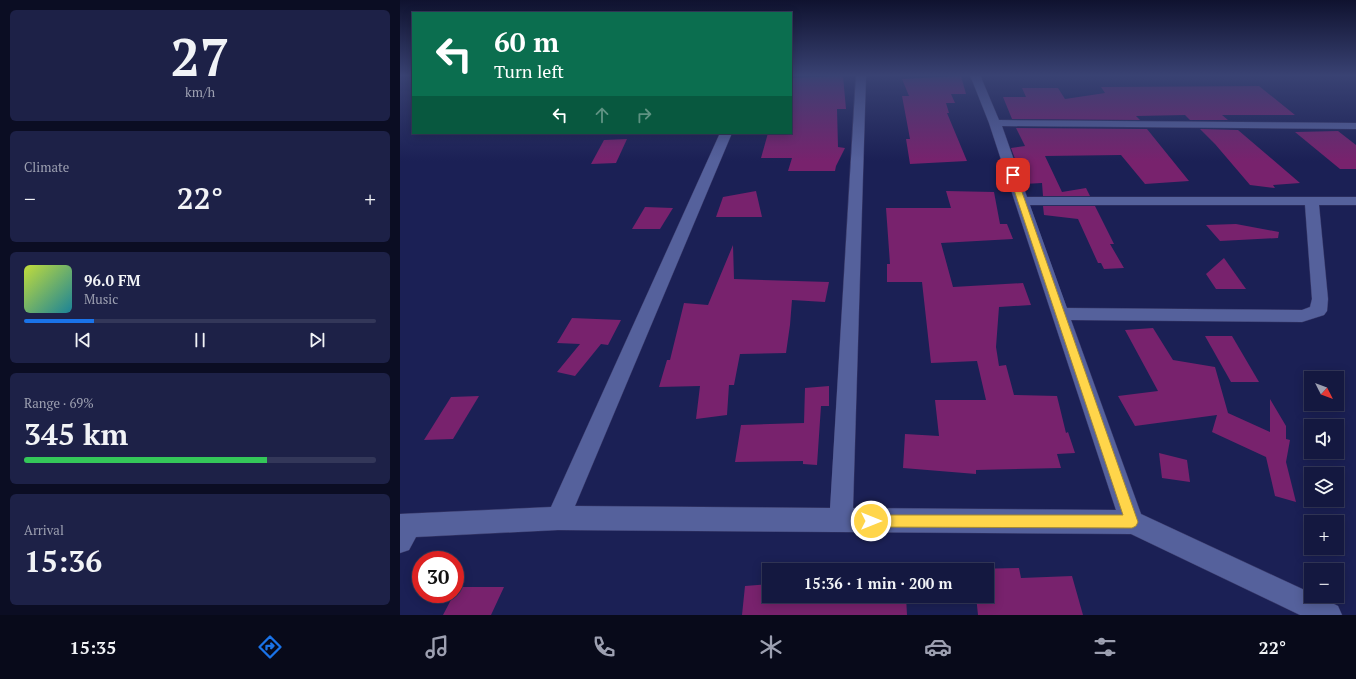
<!DOCTYPE html>
<meta charset="utf-8">
<style>
body{margin:0;font-family:"PT Serif",serif;background:#1d2147;color:#f1f3f6;height:100vh;display:flex;flex-direction:column;font-size:15px;white-space:nowrap}
*{box-sizing:border-box;margin:0}
p{font-size:13px;color:#9da0b1}
.icon{flex:none;width:22px;height:22px;fill:none;stroke:currentColor;stroke-width:2;stroke-linecap:round;stroke-linejoin:round}
.map{position:relative;flex:1;overflow:hidden}
.details{display:flex;flex-direction:column;gap:10px;padding:10px;background:#0b0d23;width:400px}
.details>*{flex:none}
.banner{position:absolute;left:12px;top:12px;width:380px;height:122px;border-radius:0px;box-shadow:0 2px 10px #0003,0 0 0 1px #333759;background:#0b6e4f;color:#fff;overflow:hidden}
.needle{width:26px;rotate:132deg}
.fabs{position:absolute;left:904px;top:371px;display:grid;gap:8px}
.fabs a{display:grid;place-items:center;width:40px;height:40px;border-radius:0px;background:#141840;box-shadow:0 2px 10px #0003,0 0 0 1px #333759;font-size:20px}
.speed{position:absolute;left:12px;top:551px;display:flex;gap:8px;font-size:20px;font-weight:700;text-align:center}
.speed>*{display:grid;place-content:center;width:52px;height:52px;border-radius:50%;background:#141840;box-shadow:0 2px 10px #0003,0 0 0 1px #333759;line-height:1}
.speed .limit{border:6px solid #d22;background:#fff;color:#111}
.pin{position:absolute;display:grid;place-items:center;width:34px;height:34px;color:#fff;margin:-17px;border-radius:8px;box-shadow:0 2px 6px #0006}
.me{position:absolute;width:44px;margin:-22px;rotate:90deg;stroke-linejoin:round;filter:drop-shadow(0 0 3px #0008)}
.turn{display:flex;align-items:center;gap:14px;height:84px;padding:0 16px;font-size:18px}
.turn .icon{width:52px;height:52px;stroke-width:2.5}
.turn b{display:block;font-size:28px;line-height:34px}
.lanes{display:flex;align-items:center;height:38px;padding:0 16px;background:#0003;justify-content:center;gap:20px;direction:ltr}
.lanes .off{opacity:.35}
.big{font-size:30px;font-weight:800;line-height:1.1}
.details .card{flex:1;display:flex;flex-direction:column;justify-content:center;gap:6px;min-width:0;padding:0 14px;border-radius:6px;background:#1d2147}
.details .dial{align-items:center;gap:0}
.dial b{font-size:52px;line-height:1}
.song{display:flex;align-items:center;gap:12px}
.cover{width:48px;height:48px;border-radius:6px;background:linear-gradient(135deg,hsl(70 70% 55%),hsl(190 70% 35%))}
.played{height:4px;border-radius:2px;background:linear-gradient(90deg,#1a73e8 20%,#333759 20%)}
.keys{display:flex;justify-content:space-around;direction:ltr}
.heat{display:flex;justify-content:space-between;align-items:center;font-size:22px;direction:ltr}
.charge{height:6px;border-radius:3px;background:linear-gradient(90deg,#34c759 69%,#333759 0)}
.trip{position:absolute;left:362px;top:563px;width:232px;height:40px;border-radius:0px;background:#141840;box-shadow:0 2px 10px #0003,0 0 0 1px #333759;font-weight:800;line-height:40px;text-align:center}
.tabs{display:flex;height:64px;justify-content:space-around;align-items:center;background:#080a1a;color:#9da0b1}
.tabs .icon{width:28px;height:28px}
.tabs .current{color:#1a73e8}
.tabs b{font-size:18px;color:#f1f3f6}
main{display:flex;flex:1;min-height:0}
.map>svg:first-child{display:block}
</style>
<main>
<section class="details">
<div class="card dial"><b>27</b><p>km/h</p></div>
<div class="card"><p>Climate</p>
<div class="heat"><a>−</a><b class="big">22°</b><a>+</a></div>
</div>
<div class="card">
<div class="song"><i class="cover"></i><div><b>96.0 FM</b><p>Music</p></div></div>
<div class="played"></div>
<div class="keys"><svg class="icon" aria-label="previous" viewBox="0 0 24 24"><path d="M18 5L8 12l10 7zM5 5v14"/></svg><svg class="icon" aria-label="pause" viewBox="0 0 24 24"><path d="M8 5v14M16 5v14"/></svg><svg class="icon" aria-label="next" viewBox="0 0 24 24"><path d="M6 5l10 7-10 7zM19 5v14"/></svg></div>
</div>
<div class="card"><p>Range · 69%</p><b class="big">345 km</b><div class="charge"></div></div>
<div class="card"><p>Arrival</p><b class="big">15:36</b></div>
</section>
<div class="map">
<svg width="956" height="615" viewBox="0 0 956 615">
<rect width="100%" height="100%" fill="#1b2055"/>
<g fill="#78226d">
<path d="M 443,76 L 446,109 L 437,109 L 438,147 L 445,148 L 436,166 L 435,171 L 388,171 L 392,158 L 361,158 L 368,133 L 391,133 L 391,78 Z"/>
<path d="M 561,76 L 566,94 L 551,94 L 555,103 L 546,103 L 549,113 L 547,113 L 567,161 L 510,164 L 506,139 L 510,139 L 502,96 L 509,96 L 502,79 Z"/>
<path d="M 859,86 L 895,115 L 822,115 L 828,120 L 790,120 L 785,115 L 736,116 L 740,120 L 612,119 L 603,97 L 626,97 L 622,88 L 658,88 L 665,99 L 705,93 L 701,87 Z"/>
<path d="M 616,128 L 747,129 L 789,181 L 745,184 L 721,155 L 645,156 L 662,192 L 686,188 L 690,196 L 643,196 L 642,183 L 624,184 L 621,175 L 611,148 L 625,146 Z"/>
<path d="M 800,129 L 838,130 L 900,183 L 873,185 L 875,188 L 850,185 L 815,144 Z"/>
<path d="M 938,131 L 956,145 L 956,169 L 940,169 L 895,132 Z"/>
<path d="M 227,139 L 216,163 L 191,164 L 204,140 Z"/>
<path d="M 356,191 L 362,217 L 316,217 L 323,197 Z"/>
<path d="M 546,191 L 594,192 L 600,224 L 607,224 L 613,239 L 541,243 L 553,287 L 623,283 L 631,305 L 599,307 L 596,347 L 599,366 L 606,365 L 614,395 L 657,396 L 666,433 L 668,432 L 675,453 L 657,454 L 661,468 L 576,470 L 576,474 L 503,468 L 505,434 L 539,436 L 535,400 L 586,400 L 577,361 L 531,363 L 522,282 L 487,282 L 487,264 L 490,264 L 486,208 L 551,208 Z"/>
<path d="M 643,206 L 695,206 L 714,244 L 710,244 L 724,268 L 704,269 L 701,263 L 698,263 L 678,219 L 644,215 Z"/>
<path d="M 245,207 L 273,208 L 260,229 L 232,229 Z"/>
<path d="M 836,224 L 879,232 L 878,238 L 820,241 L 806,225 Z"/>
<path d="M 333,245 L 334,279 L 429,282 L 425,302 L 392,300 L 390,325 L 386,353 L 340,354 L 334,385 L 329,385 L 327,415 L 296,419 L 300,386 L 259,387 L 267,360 L 270,360 L 284,303 L 308,305 Z"/>
<path d="M 824,258 L 846,289 L 816,289 L 806,274 Z"/>
<path d="M 172,318 L 221,320 L 208,345 L 201,344 L 175,376 L 157,372 L 180,344 L 157,343 Z"/>
<path d="M 753,328 L 773,360 L 815,367 L 828,413 L 870,432 L 870,399 L 886,426 L 886,439 L 890,440 L 886,462 L 896,502 L 875,496 L 866,457 L 812,432 L 817,415 L 735,426 L 718,396 L 758,391 L 725,330 Z"/>
<path d="M 805,336 L 832,336 L 859,382 L 831,382 Z"/>
<path d="M 429,386 L 429,406 L 421,406 L 417,465 L 403,464 L 403,461 L 335,462 L 341,425 L 404,423 L 405,388 Z"/>
<path d="M 79,396 L 53,439 L 24,440 L 51,397 Z"/>
<path d="M 759,453 L 787,460 L 790,482 L 762,478 Z"/>
<path d="M 619,568 L 621,578 L 672,576 L 683,615 L 578,615 L 576,596 L 587,596 L 587,570 L 572,570 L 572,569 Z"/>
<path d="M 369,584 L 369,596 L 506,596 L 507,615 L 342,615 L 345,586 Z"/>
<path d="M 57,587 L 104,587 L 91,615 L 43,615 L 54,594 L 55,594 Z"/>
</g>
<g fill="none" stroke-linecap="round" stroke-linejoin="round">
<defs>
<path id="street" d="M 456,75 L 466,75 L 453,508 L 716,510 L 589,123 L 570,75 L 580,75 L 599,120 L 956,123 L 956,129 L 602,126 L 627,197 L 956,197 L 956,205 L 919,205 L 928,299 L 927,311 L 924,315 L 902,322 L 671,320 L 741,514 L 911,593 L 911,596 L 918,596 L 938,606 L 942,615 L 900,615 L 731,534 L 158,530 L 16,537 L 9,550 L 0,553 L 0,514 L 151,507 L 320,133 L 332,133 L 175,506 L 430,508 ZM 630,205 L 905,205 L 912,299 L 910,307 L 902,310 L 667,308 Z"/>
</defs>
<use href="#street" stroke="#393968" stroke-width="1"/>
<use href="#street" fill="#55619c" fill-rule="evenodd"/>
</g>
<linearGradient id="sky" x2="0" y2="1"><stop stop-color="#0f122f"/><stop offset="0.47" stop-color="#394273"/><stop offset="1" stop-color="#394273" stop-opacity="0"/></linearGradient>
<rect width="956" height="161" fill="url(#sky)"/>
<path fill="#ffd54a" stroke="#a68a30" d="M 613,173 L 616,175 L 738,522 L 736,526 L 732,528 L 471,527 L 467,525 L 465,521 L 467,516 L 471,515 L 723,515 L 609,175 Z"/>
</svg>
<div class="fabs">
<a><svg class="needle" viewBox="-14 -14 28 28"><path d="M0-13l5 13h-10z" fill="#e53935"/><path d="M0 13l5-13h-10z" fill="#9da0b1"/></svg></a>
<a><svg class="icon" aria-label="sound" viewBox="0 0 24 24"><path d="M4 9h4l5-4v14l-5-4H4zM17 9q2 3 0 6"/></svg></a>
<a><svg class="icon" aria-label="layers" viewBox="0 0 24 24"><path d="M12 4l9 5-9 5-9-5zM3 14l9 5 9-5"/></svg></a>
<a>+</a>
<a>−</a>
</div>
<div class="speed"><div class="limit">30</div></div>
<div class="pin" style="left:613px;top:175px;background:#d93025"><svg class="icon" aria-label="arrive" viewBox="0 0 24 24"><path d="M6 21V4h12l-3 4 3 4H6"/></svg></div>
<svg class="me" style="left:471px;top:521px" viewBox="-20 -20 40 40"><circle r="17" fill="#ffd54a" stroke="#fff" stroke-width="3"/><path d="M0-11L8 9 0 5-8 9z" fill="#fff"/></svg>
<div class="trip">15:36 · 1 min · 200 m</div>
<div class="banner">
<div class="turn"><svg class="icon" aria-label="left" viewBox="0 0 24 24"><path d="M17 20v-9H6M10 6l-5 5 5 5"/></svg><div><b>60 m</b>Turn left</div></div>
<div class="lanes"><svg class="icon" aria-label="left" viewBox="0 0 24 24"><path d="M17 20v-9H6M10 6l-5 5 5 5"/></svg><svg class="icon off" aria-label="ahead" viewBox="0 0 24 24"><path d="M12 20V5M6 11l6-6 6 6"/></svg><svg class="icon off" aria-label="right" viewBox="0 0 24 24"><path d="M7 20v-9h11M14 6l5 5-5 5"/></svg></div>
</div>
</div>
</main>
<nav class="tabs">
<b>15:35</b>
<svg class="icon current" aria-label="directions" viewBox="0 0 24 24"><path d="M12 3l9 9-9 9-9-9zM9 14v-3h6M13 9l2 2-2 2"/></svg>
<svg class="icon" aria-label="music" viewBox="0 0 24 24"><path d="M9 18V5l10-2v13"/><circle cx="6" cy="18" r="3"/><circle cx="16" cy="16" r="3"/></svg>
<svg class="icon" aria-label="phone" viewBox="0 0 24 24"><path d="M5 4h4l2 5-3 2q2 4 5 5l2-3 5 2v4C11 20 4 13 5 4z"/></svg>
<svg class="icon" aria-label="climate" viewBox="0 0 24 24"><path d="M12 3v18M4 7l16 10M4 17L20 7"/></svg>
<svg class="icon" aria-label="car" viewBox="0 0 24 24"><path d="M5 17H2v-5l4-1 3-4h7l3 4 3 1v5h-3M9 17h6M6 11h13"/><circle cx="7" cy="17" r="2"/><circle cx="17" cy="17" r="2"/></svg>
<svg class="icon" aria-label="filters" viewBox="0 0 24 24"><path d="M4 7h16M4 17h16"/><circle cx="9" cy="7" r="2"/><circle cx="15" cy="17" r="2"/></svg>
<b>22°</b>
</nav>
